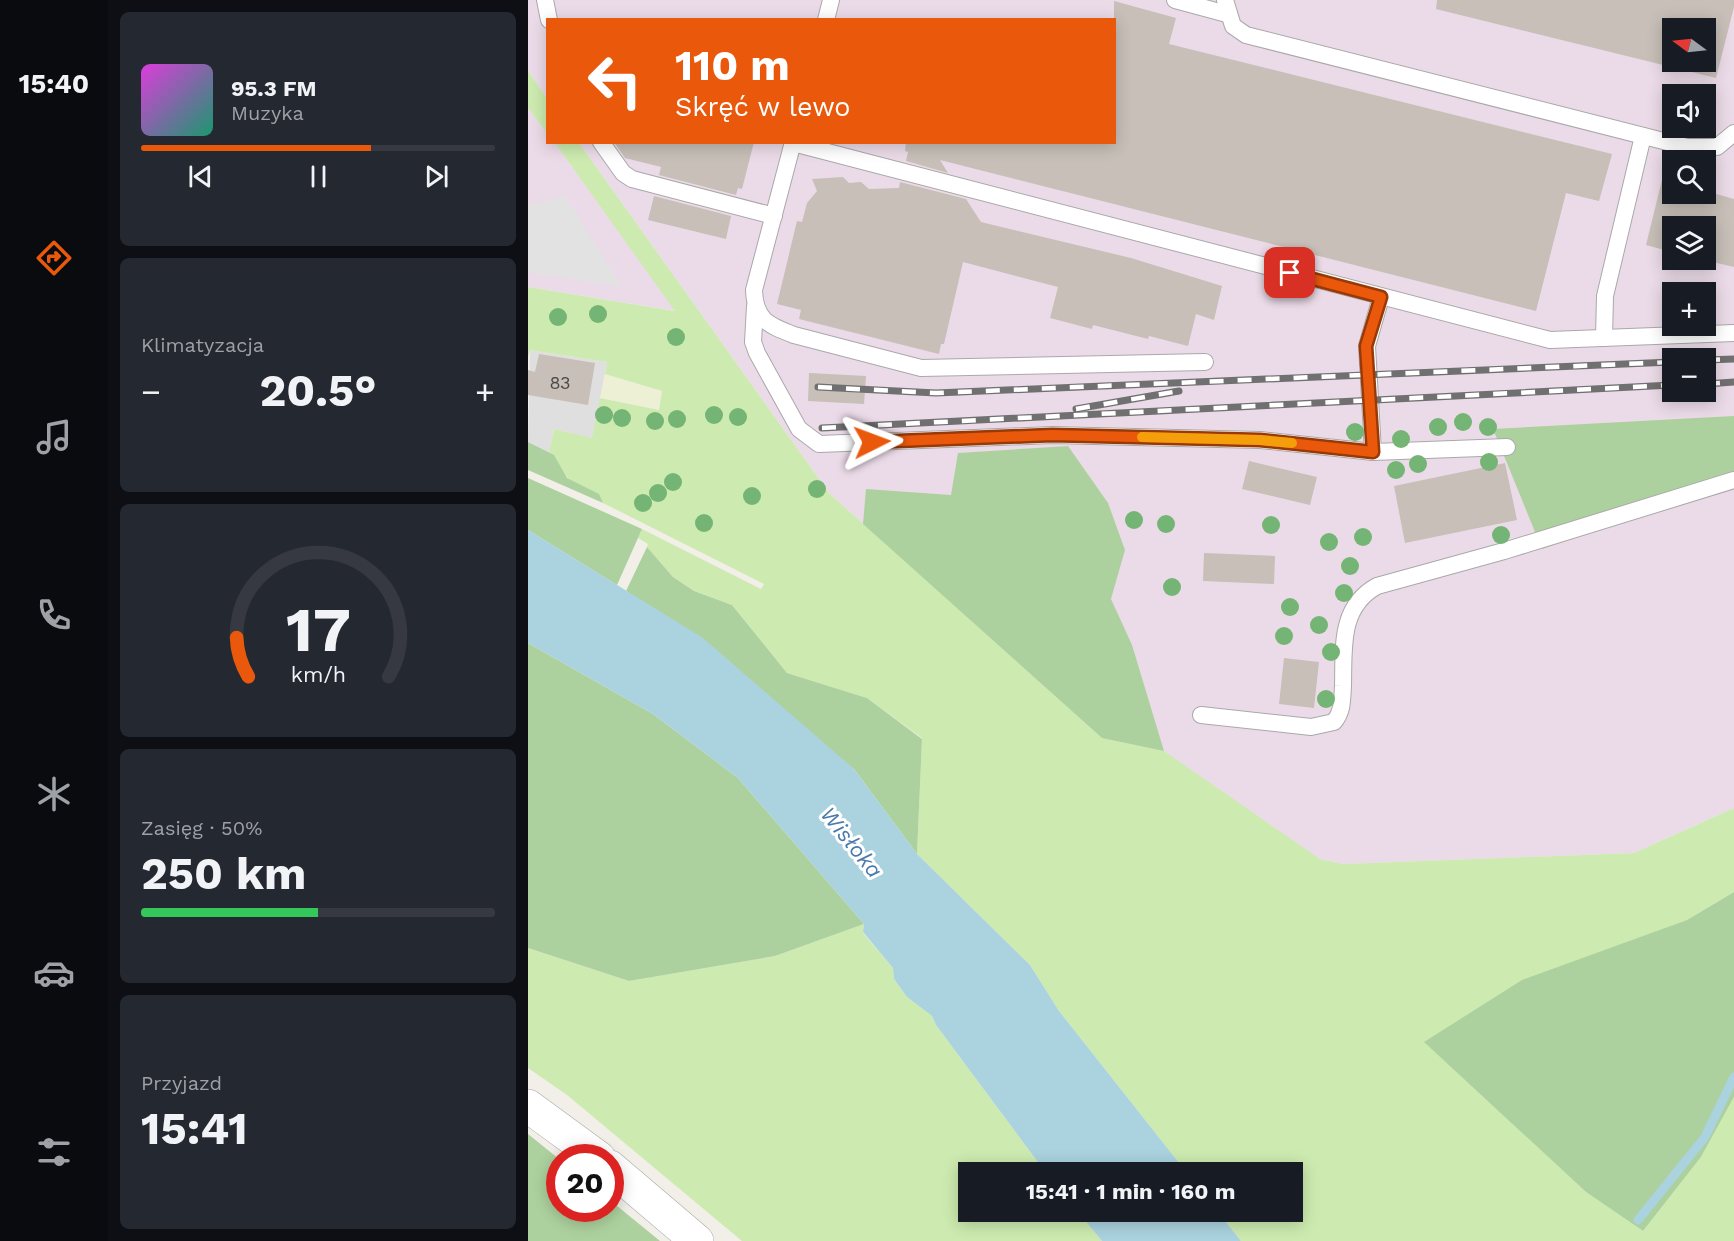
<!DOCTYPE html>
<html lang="pl">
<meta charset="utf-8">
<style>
body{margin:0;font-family:"Work Sans",sans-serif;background:#242831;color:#f1f3f6;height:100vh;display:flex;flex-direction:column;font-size:22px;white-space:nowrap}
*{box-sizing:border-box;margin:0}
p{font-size:20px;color:#9ea1a6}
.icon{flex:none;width:33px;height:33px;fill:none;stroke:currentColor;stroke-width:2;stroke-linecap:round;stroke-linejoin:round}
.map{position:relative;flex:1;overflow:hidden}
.details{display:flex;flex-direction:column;gap:12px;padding:12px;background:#0d0f14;width:420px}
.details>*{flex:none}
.banner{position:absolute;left:18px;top:18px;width:570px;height:126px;border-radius:0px;box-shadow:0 3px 15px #0003;background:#ea580c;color:#fff;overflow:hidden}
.needle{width:39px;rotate:285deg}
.fabs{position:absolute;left:1134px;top:18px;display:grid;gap:12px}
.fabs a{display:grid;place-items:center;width:54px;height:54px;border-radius:0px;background:#171b24;box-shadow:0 3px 15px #0003;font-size:30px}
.speed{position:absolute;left:18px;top:1144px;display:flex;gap:12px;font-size:30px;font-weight:700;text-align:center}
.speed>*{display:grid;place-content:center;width:78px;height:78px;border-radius:50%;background:#171b24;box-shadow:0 3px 15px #0003;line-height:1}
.speed .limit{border:9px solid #d22;background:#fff;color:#111}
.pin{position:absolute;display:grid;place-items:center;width:51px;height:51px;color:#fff;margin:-26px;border-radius:12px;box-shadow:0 3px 9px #0006}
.me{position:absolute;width:66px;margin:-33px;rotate:87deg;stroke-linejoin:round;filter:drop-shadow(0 0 4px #0008)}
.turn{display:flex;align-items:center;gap:21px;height:126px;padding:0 30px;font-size:27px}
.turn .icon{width:78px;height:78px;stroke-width:2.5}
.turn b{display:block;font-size:42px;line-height:51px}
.big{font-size:45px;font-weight:700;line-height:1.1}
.details .widget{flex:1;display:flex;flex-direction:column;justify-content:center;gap:9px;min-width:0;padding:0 21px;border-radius:9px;background:#242831}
.details .dial{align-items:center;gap:0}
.dial svg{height:156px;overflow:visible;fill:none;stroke:#363941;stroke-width:7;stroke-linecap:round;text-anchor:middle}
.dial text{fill:#f1f3f6;stroke:none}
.song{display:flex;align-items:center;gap:18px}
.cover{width:72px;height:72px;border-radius:9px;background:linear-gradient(135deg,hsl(300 70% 55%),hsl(160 70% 35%))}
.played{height:6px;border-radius:3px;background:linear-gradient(90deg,#ea580c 65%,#363941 65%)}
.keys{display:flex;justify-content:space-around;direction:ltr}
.heat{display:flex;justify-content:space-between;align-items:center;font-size:33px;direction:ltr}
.charge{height:9px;border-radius:4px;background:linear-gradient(90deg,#34c759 50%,#363941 0)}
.trip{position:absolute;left:430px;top:1162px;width:345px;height:60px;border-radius:0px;background:#171b24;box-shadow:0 3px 15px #0003;font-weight:700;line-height:60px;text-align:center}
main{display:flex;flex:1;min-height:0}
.tabs{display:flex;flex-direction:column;width:108px;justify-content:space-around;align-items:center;background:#090b0e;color:#9ea1a6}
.tabs .icon{width:42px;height:42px}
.tabs .active{color:#ea580c}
.tabs b{font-size:27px;color:#f1f3f6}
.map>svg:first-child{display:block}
</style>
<main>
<nav class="tabs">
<b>15:40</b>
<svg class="icon active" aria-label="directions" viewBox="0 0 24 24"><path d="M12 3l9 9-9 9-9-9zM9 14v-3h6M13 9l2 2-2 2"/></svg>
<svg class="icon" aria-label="music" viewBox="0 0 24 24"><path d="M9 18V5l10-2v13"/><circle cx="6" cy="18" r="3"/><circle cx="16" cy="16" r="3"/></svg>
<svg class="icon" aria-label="phone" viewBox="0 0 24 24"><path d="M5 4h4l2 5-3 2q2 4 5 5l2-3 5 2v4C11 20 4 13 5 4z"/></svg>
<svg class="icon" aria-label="climate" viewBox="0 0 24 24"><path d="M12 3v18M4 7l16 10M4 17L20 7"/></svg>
<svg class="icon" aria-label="car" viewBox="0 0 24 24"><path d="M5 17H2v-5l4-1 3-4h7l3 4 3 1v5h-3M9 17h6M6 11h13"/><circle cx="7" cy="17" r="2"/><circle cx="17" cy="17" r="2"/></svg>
<svg class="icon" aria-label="filters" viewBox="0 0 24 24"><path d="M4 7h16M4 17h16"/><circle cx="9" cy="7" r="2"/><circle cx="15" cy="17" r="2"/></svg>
</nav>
<section class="details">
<div class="widget">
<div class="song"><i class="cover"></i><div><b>95.3 FM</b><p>Muzyka</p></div></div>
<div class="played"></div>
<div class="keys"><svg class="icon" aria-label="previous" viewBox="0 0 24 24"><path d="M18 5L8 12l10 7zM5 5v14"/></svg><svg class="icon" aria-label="pause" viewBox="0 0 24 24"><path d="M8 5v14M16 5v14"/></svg><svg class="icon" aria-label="next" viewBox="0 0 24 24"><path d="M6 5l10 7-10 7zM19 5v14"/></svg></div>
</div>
<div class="widget"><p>Klimatyzacja</p>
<div class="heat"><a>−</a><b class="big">20.5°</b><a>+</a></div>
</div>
<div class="widget dial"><svg viewBox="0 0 100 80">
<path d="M14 69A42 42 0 1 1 86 69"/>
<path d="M14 69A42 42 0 0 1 8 49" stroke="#ea580c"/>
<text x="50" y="56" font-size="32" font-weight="700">17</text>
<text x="50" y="72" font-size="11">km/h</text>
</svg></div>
<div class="widget"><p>Zasięg · 50%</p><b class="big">250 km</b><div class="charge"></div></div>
<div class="widget"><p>Przyjazd</p><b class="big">15:41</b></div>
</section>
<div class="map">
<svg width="1206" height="1241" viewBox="0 0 1206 1241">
<rect width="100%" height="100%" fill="#f2efe9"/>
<path fill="#e0dfdf" d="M 2,350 L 79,362 L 65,439 L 26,429 L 21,453 L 0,442 Z"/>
<g fill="#ebdbe8" fill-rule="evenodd">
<path d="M 0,0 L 1206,0 L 1206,808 L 1106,853 L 815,864 L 792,859 L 574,738 L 301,493 L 51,143 L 586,142 L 586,20 L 20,20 L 19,98 L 0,71 ZM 1144,28 L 1178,28 L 1178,62 L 1144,62 ZM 1144,94 L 1178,94 L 1178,128 L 1144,128 ZM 1144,160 L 1178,160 L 1178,194 L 1144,194 ZM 1144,226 L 1178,226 L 1178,260 L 1144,260 ZM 1144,292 L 1178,292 L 1178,326 L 1144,326 ZM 1144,358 L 1178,358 L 1178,392 L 1144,392 Z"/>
<path d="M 0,108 L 19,133 L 20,142 L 27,143 L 148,311 L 0,287 Z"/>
</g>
<path fill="#eef0d5" d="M 77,374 L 134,391 L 131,410 L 72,398 Z"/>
<g fill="#cdebb0">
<path d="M 0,71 L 19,98 L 19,133 L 0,108 Z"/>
<path d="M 27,143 L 51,143 L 301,493 L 574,738 L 636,751 L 792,859 L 815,864 L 1106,853 L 1206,808 L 1206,892 L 1159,920 L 1068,954 L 897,1042 L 1058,1192 L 1115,1231 L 1173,1157 L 1206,1097 L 1206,1241 L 713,1241 L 690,1212 L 765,1212 L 765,1173 L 659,1173 L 531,1011 L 502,965 L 389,854 L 394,738 L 339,698 L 259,673 L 204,605 L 166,591 L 145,577 L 119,547 L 120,544 L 110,538 L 114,529 L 233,589 L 236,584 L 75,503 C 68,489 53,487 41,479 C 31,472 31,458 21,453 L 26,429 L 64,438 L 72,398 L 131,410 L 134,391 L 77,374 L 79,362 L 2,350 L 0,357 L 0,287 L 147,311 Z"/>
<path d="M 336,924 L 335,933 L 365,968 L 366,979 L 379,997 L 404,1016 L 408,1025 L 518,1173 L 441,1173 L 441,1212 L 550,1212 L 574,1241 L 214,1241 L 39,1095 L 0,1068 L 0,948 L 101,981 L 247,956 Z"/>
</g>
<g fill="#add19e">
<path d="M 1206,416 L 1206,473 L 1197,489 L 1014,549 L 965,429 Z"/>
<path d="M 0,442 L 26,455 L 39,478 L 71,494 L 75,503 L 0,470 Z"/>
<path d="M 540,446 L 580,503 L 597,550 L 583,599 L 604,645 L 636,751 L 574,738 L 335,524 L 338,489 L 423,495 L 430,453 Z"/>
<path d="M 0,478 L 114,529 L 89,585 L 0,530 Z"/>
<path d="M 119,547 L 145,577 L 166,591 L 204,605 L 259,673 L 339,698 L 394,739 L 389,854 L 326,769 L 98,591 Z"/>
<path d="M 0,643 L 125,714 L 210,778 L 336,924 L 247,956 L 101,981 L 0,948 Z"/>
<path d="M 1206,892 L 1206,1097 L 1173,1157 L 1115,1231 L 1058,1192 L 896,1042 L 994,980 L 1159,920 Z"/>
<path d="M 0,1134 L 31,1159 L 32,1209 L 82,1209 L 83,1201 L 132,1241 L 0,1241 Z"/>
</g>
<path fill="#e2e2e2" d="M 37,196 L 94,287 L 0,272 L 0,205 Z"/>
<g fill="#aad3df">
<path d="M 0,530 L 175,638 L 326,769 L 389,854 L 502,965 L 531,1011 L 659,1173 L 518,1173 L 408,1025 L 404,1016 L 379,997 L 366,979 L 365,968 L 335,932 L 336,924 L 210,778 L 125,714 L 0,643 Z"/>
<path d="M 550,1212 L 690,1212 L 713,1241 L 574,1241 Z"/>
</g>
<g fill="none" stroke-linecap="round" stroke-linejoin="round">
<path stroke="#aad3df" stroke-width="9" d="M 1110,1220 L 1177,1137 L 1206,1077"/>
</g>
<g fill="#c7bfb8" fill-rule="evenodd">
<path d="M 909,0 L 1206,0 L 1206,7 L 1188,78 L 908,9 ZM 1144,28 L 1178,28 L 1178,62 L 1144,62 Z"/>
<path d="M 586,1 L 648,18 L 641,44 L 1084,154 L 1071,201 L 1038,193 L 1008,311 L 412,160 L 420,173 L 378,161 L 380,152 L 377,151 L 378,142 L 586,142 Z"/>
<path d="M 86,142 L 226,142 L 214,189 L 210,188 L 208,195 L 131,175 L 133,167 L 97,158 Z"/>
<path d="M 315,177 L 321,183 L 333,182 L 341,189 L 371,188 L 372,182 L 438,199 L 453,222 L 603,258 L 694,286 L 686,320 L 668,314 L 660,346 L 621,336 L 620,339 L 565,325 L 564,329 L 522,318 L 530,287 L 435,262 L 416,344 L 413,344 L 411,354 L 271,319 L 273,310 L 249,304 L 269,221 L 274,222 L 279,203 L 289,191 L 284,179 Z"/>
<path d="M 1134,180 L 1144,183 L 1144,194 L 1178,194 L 1178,191 L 1206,199 L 1206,267 L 1176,260 L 1178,226 L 1144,226 L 1144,252 L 1118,245 Z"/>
<path d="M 126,196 L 203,216 L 198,239 L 120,220 Z"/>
<path d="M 11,354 L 67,363 L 60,405 L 0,395 L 0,370 L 7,372 Z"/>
<path d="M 281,373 L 338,376 L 336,404 L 280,401 Z"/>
<path d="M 721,461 L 789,477 L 782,505 L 714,489 Z"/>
<path d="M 977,463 L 989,520 L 877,543 L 866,486 Z"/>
<path d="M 676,553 L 747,556 L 746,584 L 675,581 Z"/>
<path d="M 756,658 L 791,662 L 786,708 L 751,704 Z"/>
</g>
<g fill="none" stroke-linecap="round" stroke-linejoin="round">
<defs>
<g id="service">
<path d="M 17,0 L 21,20"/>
<path d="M 647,0 L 699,14"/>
<path d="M 697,0 L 705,26 L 718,35 L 1159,147 L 1189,147 L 1206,133"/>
<path d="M 298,20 L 303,0"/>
<path d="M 73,142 L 95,173 L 104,179 L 246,216"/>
<path d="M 265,142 L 226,290 C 227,320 240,325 266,335 L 393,368 L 677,362"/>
<path d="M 265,143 L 1022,340 L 1206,333"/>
<path d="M 227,306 L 225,342 L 229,353 L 271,429 L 291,444 L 524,435 L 732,440 L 845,452 L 979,447"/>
<path d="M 1076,338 L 1077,296 L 1115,136"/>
<path d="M 845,452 L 839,346 L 853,297"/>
<path d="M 673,715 L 783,727 L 806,722 C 815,711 814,700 815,686 C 816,648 811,607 849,586 L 976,551 L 1206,480"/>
</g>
<g id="minor">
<path d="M 0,1106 L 71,1158"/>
<path d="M 82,1167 L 169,1241"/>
</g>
</defs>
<use href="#service" stroke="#a9a9a9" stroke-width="18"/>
<use href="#minor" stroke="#a9a9a9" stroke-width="34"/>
<use href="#service" stroke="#fff" stroke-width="16"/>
<use href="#minor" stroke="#fff" stroke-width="33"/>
<defs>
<g id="rail">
<path d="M 1178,360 L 1206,359"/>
<path d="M 1178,384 L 1206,382"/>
<path d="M 290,387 L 408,393 L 1144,362"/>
<path d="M 548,409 L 651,391"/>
<path d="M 294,428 L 1144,385"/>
</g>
</defs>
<use href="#rail" stroke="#707070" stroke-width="7"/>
<use href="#rail" stroke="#fff" stroke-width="4.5" stroke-dasharray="14" stroke-linecap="butt"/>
</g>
<g fill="#74b475">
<circle cx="70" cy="314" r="9"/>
<circle cx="30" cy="317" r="9"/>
<circle cx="148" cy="337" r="9"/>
<circle cx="76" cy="415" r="9"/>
<circle cx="186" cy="415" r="9"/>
<circle cx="210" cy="417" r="9"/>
<circle cx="94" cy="418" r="9"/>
<circle cx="149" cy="419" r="9"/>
<circle cx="127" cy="421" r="9"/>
<circle cx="935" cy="422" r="9"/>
<circle cx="910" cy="427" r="9"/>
<circle cx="960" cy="427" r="9"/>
<circle cx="827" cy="432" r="9"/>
<circle cx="873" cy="439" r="9"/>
<circle cx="961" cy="462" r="9"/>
<circle cx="890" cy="464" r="9"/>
<circle cx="868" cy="470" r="9"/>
<circle cx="145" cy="482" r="9"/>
<circle cx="289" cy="489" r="9"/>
<circle cx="130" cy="493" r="9"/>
<circle cx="224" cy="496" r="9"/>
<circle cx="115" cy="503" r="9"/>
<circle cx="606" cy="520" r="9"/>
<circle cx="176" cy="523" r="9"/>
<circle cx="638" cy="524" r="9"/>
<circle cx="743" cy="525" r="9"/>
<circle cx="973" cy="535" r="9"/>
<circle cx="835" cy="537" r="9"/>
<circle cx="801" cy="542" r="9"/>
<circle cx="822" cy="566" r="9"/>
<circle cx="644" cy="587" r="9"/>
<circle cx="816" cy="593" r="9"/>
<circle cx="762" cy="607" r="9"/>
<circle cx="791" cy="625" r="9"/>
<circle cx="756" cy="636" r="9"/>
<circle cx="803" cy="652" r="9"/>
<circle cx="798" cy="699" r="9"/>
</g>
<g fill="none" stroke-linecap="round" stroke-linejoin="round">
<defs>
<path id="route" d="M 344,442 L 524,435 L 732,440 L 845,452 L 838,346 L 853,297 L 762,273"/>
</defs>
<use href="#route" stroke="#983908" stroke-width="15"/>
<use href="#route" stroke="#ea580c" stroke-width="10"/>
<path stroke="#f59e0b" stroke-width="10" d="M 614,437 L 732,440 L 764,443"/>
</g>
<g text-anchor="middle" stroke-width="6" stroke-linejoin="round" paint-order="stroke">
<g font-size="18" fill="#4b4948">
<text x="32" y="389">83</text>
</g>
<g font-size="22" font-style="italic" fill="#4a7aab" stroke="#fff">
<text transform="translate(324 842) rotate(51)" y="8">Wisłoka</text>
</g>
</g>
</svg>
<div class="fabs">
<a><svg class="needle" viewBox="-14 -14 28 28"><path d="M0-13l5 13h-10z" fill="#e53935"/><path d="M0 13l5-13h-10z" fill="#9ea1a6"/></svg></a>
<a><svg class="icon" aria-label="sound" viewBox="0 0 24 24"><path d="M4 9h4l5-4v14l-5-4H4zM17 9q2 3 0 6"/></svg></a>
<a><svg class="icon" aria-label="search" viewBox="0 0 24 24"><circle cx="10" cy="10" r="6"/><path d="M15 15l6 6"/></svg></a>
<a><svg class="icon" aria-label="layers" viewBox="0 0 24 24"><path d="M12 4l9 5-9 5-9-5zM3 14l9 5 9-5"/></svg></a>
<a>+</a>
<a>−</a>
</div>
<div class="speed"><div class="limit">20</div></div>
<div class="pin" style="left:762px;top:273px;background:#d93025"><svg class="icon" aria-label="arrive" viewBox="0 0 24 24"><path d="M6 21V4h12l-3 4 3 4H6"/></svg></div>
<svg class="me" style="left:344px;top:442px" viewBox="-20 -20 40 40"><path d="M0-17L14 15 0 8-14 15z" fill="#ea580c" stroke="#fff" stroke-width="4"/></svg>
<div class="trip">15:41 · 1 min · 160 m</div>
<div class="banner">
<div class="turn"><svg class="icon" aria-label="left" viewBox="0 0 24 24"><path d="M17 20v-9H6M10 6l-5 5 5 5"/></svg><div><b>110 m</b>Skręć w lewo</div></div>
</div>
</div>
</main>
